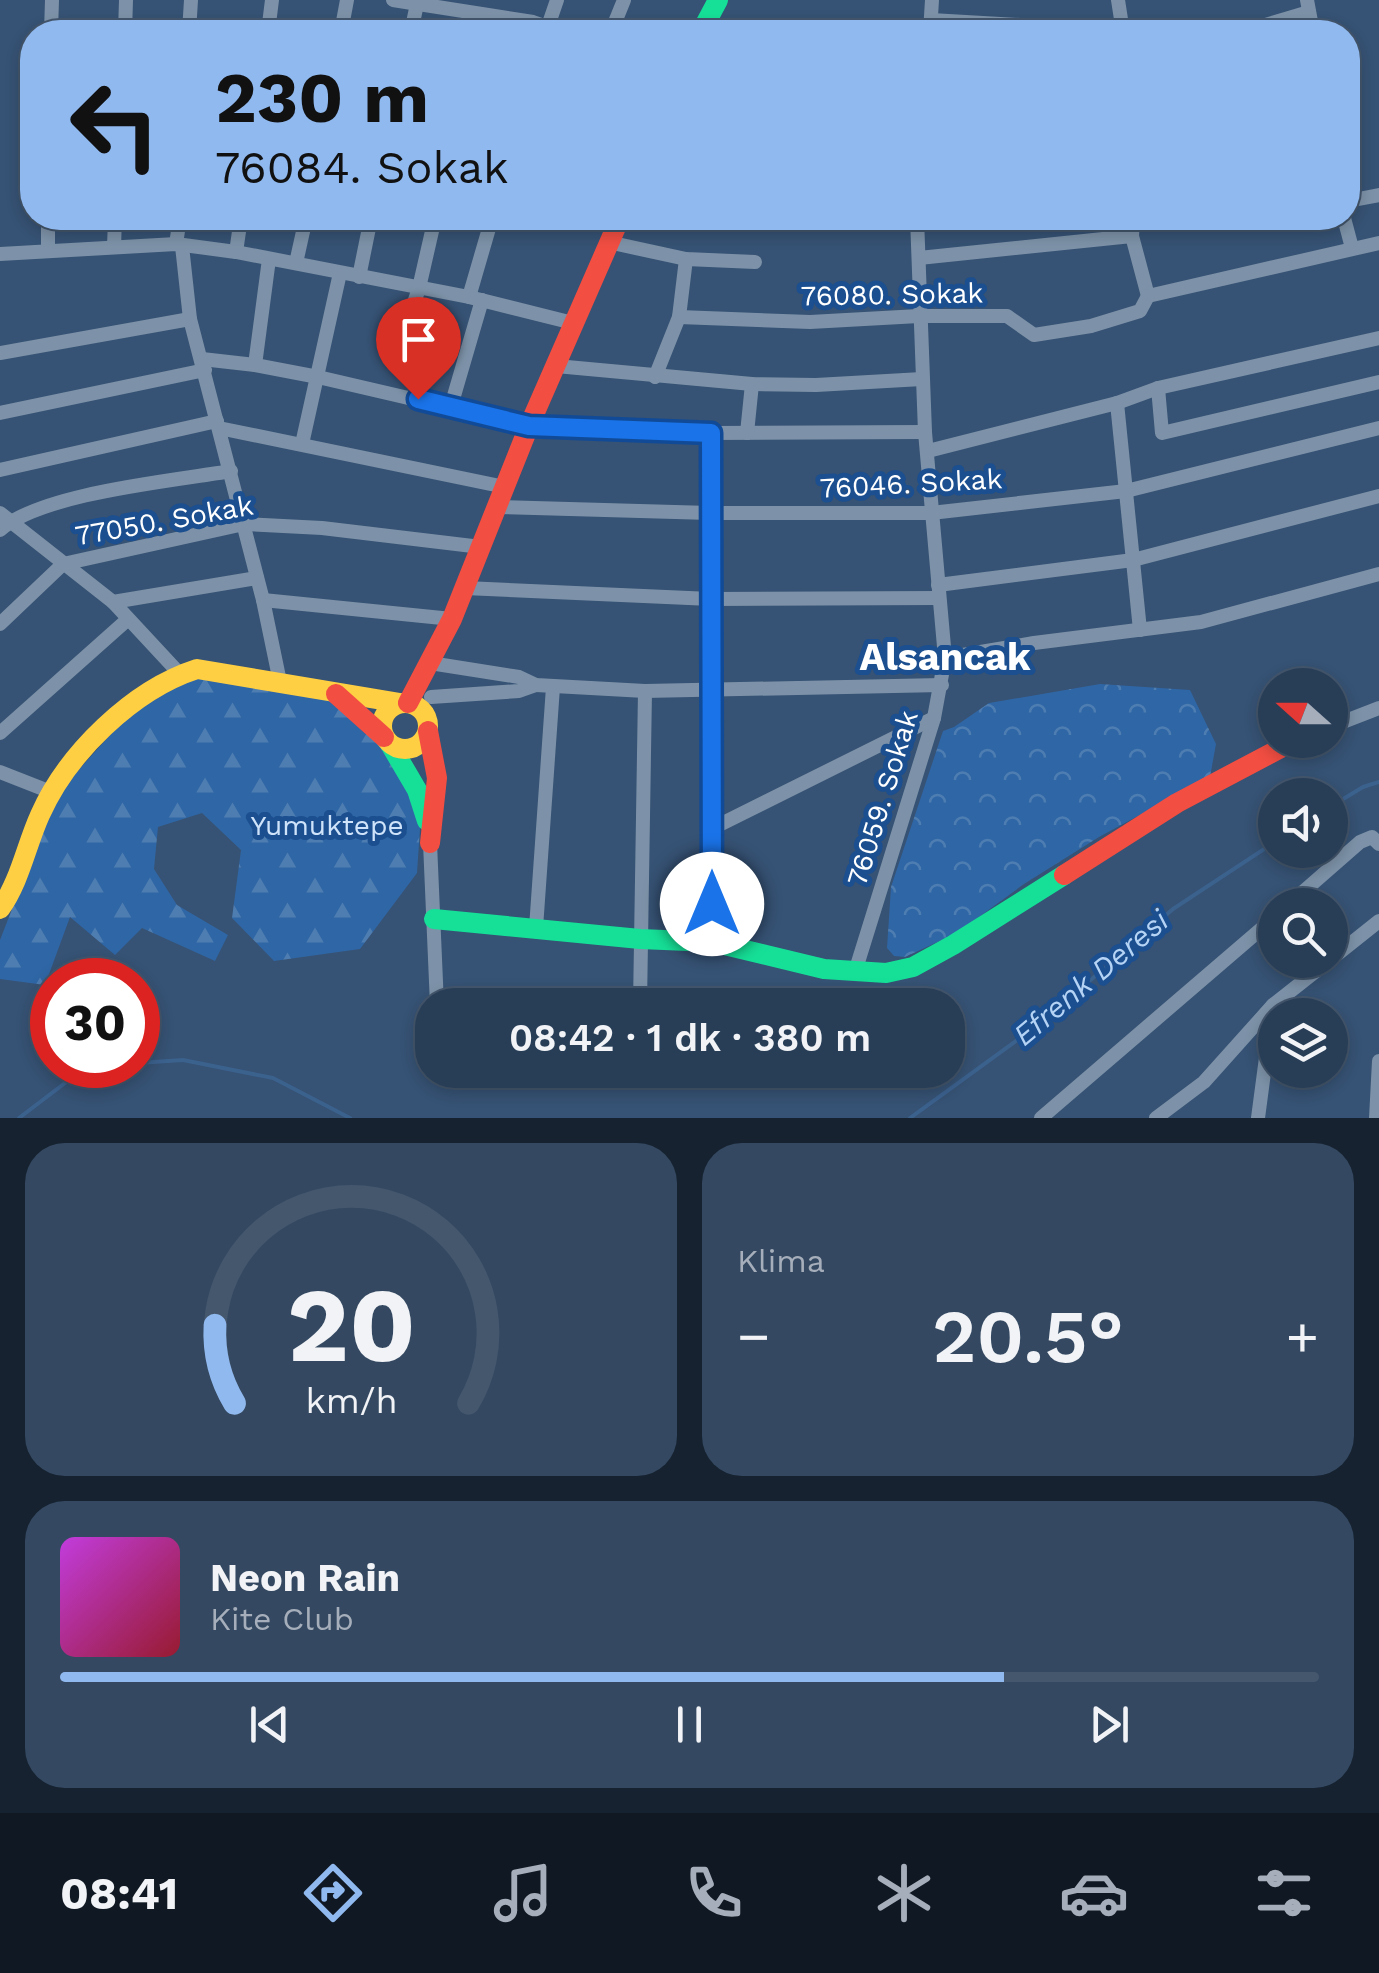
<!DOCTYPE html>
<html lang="tr">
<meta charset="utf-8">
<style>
body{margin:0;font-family:"Work Sans",sans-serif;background:#344961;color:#f1f3f6;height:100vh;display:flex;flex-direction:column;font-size:38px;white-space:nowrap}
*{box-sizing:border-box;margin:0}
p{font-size:32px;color:#a5aeba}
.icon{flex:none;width:55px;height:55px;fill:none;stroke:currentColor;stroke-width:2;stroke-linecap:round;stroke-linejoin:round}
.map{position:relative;height:1118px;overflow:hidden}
.sheet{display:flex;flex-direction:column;gap:25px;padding:25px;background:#162230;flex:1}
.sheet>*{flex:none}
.top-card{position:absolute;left:20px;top:20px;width:1340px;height:210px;border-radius:40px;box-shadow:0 5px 15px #0003,0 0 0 2px #44576d;background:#90b9f0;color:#111;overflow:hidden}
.needle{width:65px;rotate:291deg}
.controls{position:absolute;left:1258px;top:668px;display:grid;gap:20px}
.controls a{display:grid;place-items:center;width:90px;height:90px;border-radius:50%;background:#283e57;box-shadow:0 5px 15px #0003,0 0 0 2px #44576d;font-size:50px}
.speed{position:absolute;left:30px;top:958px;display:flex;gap:20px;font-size:50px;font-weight:700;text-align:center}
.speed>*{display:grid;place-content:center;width:130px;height:130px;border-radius:50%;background:#283e57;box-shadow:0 5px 15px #0003,0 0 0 2px #44576d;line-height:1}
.speed .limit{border:15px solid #d22;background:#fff;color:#111}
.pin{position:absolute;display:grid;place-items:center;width:85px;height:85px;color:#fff;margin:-102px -42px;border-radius:50% 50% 50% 0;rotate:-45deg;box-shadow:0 0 10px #0007}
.pin .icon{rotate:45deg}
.me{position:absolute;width:110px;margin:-55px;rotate:0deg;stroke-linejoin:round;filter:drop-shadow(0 0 8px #0008)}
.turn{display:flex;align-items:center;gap:35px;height:210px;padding:0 30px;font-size:45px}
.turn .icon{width:130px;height:130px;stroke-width:2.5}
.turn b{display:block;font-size:70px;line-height:85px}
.big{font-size:75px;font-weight:600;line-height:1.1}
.sheet .card{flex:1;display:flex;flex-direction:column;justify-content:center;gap:15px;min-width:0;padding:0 35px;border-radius:40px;background:#344961}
.sheet .dial{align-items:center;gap:0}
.dial svg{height:260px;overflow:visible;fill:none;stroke:#44576d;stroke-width:7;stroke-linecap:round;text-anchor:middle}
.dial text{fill:#f1f3f6;stroke:none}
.song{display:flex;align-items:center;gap:30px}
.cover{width:120px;height:120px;border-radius:15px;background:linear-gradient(135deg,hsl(290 70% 55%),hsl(350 70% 35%))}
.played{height:10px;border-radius:5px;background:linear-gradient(90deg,#90b9f0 75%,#44576d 75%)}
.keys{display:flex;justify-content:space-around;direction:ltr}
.heat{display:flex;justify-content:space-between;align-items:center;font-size:55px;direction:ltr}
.sheet .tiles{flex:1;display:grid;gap:25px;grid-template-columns:1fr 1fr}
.card:last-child{grid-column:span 2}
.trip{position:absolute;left:415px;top:988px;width:550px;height:100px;border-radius:40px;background:#283e57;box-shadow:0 5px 15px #0003,0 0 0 2px #44576d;font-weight:600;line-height:100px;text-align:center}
.tabs{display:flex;height:160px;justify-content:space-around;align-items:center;background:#101923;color:#a5aeba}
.tabs .icon{width:70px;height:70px}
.tabs .current{color:#90b9f0}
.tabs b{font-size:45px;color:#f1f3f6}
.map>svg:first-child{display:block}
</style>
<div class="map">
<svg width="1379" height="1118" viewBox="0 0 1379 1118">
<defs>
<pattern id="forest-firs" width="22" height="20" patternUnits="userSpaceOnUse" patternTransform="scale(2.5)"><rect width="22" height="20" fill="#2f66a5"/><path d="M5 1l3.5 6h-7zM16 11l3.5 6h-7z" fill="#4e7db2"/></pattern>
<pattern id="park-crowns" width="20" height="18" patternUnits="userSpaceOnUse" patternTransform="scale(2.5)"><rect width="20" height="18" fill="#2f66a5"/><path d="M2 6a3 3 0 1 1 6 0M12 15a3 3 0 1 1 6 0" fill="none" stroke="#4e7db2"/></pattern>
</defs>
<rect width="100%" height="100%" fill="#365274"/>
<path fill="url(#forest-firs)" d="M 192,676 L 321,695 L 340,704 L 390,750 L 421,814 L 417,873 L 360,949 L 274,961 L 232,918 L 241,850 L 202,813 L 158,827 L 154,869 L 177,905 L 228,935 L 215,961 L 142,928 L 115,955 L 70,917 L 45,985 L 0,979 L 0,940 L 53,804 L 74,775 L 131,712 Z"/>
<path fill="url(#park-crowns)" d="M 1100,684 L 1190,690 L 1216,744 L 1210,777 L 1099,837 L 1024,884 L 957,933 L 905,957 L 894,956 L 887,948 L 891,887 L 943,731 L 954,727 L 989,703 Z"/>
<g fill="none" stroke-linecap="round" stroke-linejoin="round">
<g stroke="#3b618d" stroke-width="4">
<path d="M 1330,807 L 1363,787 L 1379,782"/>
<path d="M 138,1063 L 183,1060 L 273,1078 L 350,1118"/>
<path d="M 19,1118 L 86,1067 L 116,1065"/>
<path d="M 910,1118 L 1042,1022 L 1173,909 L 1275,842"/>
</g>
<g stroke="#7d92a8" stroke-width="14">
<path d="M 393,0 L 533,22 L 562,32"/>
<path d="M 1118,0 L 1123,32"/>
<path d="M 1307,0 L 1313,32"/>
<path d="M 931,20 L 1123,31"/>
<path d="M 51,32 L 52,0"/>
<path d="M 125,32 L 126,0"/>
<path d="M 189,32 L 191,0"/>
<path d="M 268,32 L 272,0"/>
<path d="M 341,32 L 347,0"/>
<path d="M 411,32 L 417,4"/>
<path d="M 546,32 L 557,0"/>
<path d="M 611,32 L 624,0"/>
<path d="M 930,32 L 932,0"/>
<path d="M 1242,32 L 1309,12"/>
<path d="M 1348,201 L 1379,195"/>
<path d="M 1133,218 L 1132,236 L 1148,296"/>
<path d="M 1344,218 L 1352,248"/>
<path d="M 608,242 L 686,259 L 755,262"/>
<path d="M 176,244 L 180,218"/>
<path d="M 182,246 L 190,319 L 263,600 L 280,682"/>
<path d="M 114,247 L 115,218"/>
<path d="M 48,251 L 48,218"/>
<path d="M 236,252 L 241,218"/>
<path d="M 0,254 L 176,244 L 236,252 L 469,297 L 573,323"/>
<path d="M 919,258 L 1132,236"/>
<path d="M 296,263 L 306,218"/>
<path d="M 359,277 L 371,218"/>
<path d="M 1148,296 L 1379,243"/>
<path d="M 469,297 L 492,218"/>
<path d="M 679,317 L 810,322 L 919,316 L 1007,316 L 1034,335 L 1091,326 L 1140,311 L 1148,296"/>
<path d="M 0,353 L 190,319"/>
<path d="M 202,359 L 255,365 L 318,377 L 529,426 L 711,433 L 925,432"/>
<path d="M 395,360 L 419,288 L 435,218"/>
<path d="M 255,365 L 269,259"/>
<path d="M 556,366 L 752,384 L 816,385 L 922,379"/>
<path d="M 655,377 L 679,317 L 686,259"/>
<path d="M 1158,388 L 1162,433 L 1379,382"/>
<path d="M 1117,403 L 1140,630"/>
<path d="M 451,406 L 482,300"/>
<path d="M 0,413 L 205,370"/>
<path d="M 219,428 L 505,487"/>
<path d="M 711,433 L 712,942"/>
<path d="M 747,433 L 752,384"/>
<path d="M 302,444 L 340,273"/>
<path d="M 928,451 L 1117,403 L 1158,388 L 1379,338"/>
<path d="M 0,470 L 217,421"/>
<path d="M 497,507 L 710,513 L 931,513 L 1126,491 L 1379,428"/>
<path d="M 0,513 L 113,602 L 178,672"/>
<path d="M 0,530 C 42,493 172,481 231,471"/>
<path d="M 938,585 L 1133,560 L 1379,496"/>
<path d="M 465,588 L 711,599 L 939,598"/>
<path d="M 263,600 L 452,619"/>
<path d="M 113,602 L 257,578"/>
<path d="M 0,624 L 63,564 L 244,524 L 322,528 L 481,547"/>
<path d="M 945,658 L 1034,643 L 1201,622 L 1379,574"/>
<path d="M 430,663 L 519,677 L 536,685 L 645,691 L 942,685"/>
<path d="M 431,697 L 519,691 L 536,685"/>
<path d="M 1330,727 L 1379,708"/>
<path d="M 0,733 L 127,620"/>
<path d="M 0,772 L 51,792"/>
<path d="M 711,829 L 934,718"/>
<path d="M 430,843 L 437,1005"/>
<path d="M 1288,905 L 1360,842 L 1372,837 L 1379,844"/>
<path d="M 536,928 L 553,687"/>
<path d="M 1330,960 L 1379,921"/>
<path d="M 855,972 L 934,718 L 945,658 L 925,432 L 917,218"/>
<path d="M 640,1005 L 645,691"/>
<path d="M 613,1070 L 624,1073 L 632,1070"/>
<path d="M 1041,1118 L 1275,917"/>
<path d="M 1156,1118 L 1204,1082 L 1273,1005 L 1330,960"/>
<path d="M 1258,1118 L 1273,1005"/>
<path d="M 1376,1118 L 1379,1061"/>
</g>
<g stroke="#16e098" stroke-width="20">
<path d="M 701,32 L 718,0"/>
<path d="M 390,744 L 417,790 L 427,821"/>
<path d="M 434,919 L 640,939 L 712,942 L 824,969 L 886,973 L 913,967 L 953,945 L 1064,875"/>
</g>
<g stroke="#ffcf43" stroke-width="20">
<circle cx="405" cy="726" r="23"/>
<path d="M 0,909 C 20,881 26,846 40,815 C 67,754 132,690 197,669 L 400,703"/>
</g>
<g stroke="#f24e42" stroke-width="20">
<path d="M 336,694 L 384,737"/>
<path d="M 408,703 L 452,619 L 529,426 L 620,218"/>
<path d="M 428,731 L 437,778 L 430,843"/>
<path d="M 1064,875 L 1177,803 L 1296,740"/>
</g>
</g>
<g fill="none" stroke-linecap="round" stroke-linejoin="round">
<defs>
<path id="route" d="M 418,399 L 529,426 L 711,433 L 712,904"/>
</defs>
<use href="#route" stroke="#114b97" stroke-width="25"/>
<use href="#route" stroke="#1a73e8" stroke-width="18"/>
</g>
<g text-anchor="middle" stroke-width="10" stroke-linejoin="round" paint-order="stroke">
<g font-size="28" fill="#fff" stroke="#1b4f8f">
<text transform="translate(892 294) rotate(-1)" y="10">76080. Sokak</text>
<text transform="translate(911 483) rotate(-3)" y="10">76046. Sokak</text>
<text transform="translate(164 520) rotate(-10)" y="10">77050. Sokak</text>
<text transform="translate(882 798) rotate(-73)" y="10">76059. Sokak</text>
</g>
<g font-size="28" fill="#cfe3fa" stroke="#1b4f8f">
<text x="327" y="835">Yumuktepe</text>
</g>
<g font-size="30" font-style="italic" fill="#b5d3f5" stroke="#1b4f8f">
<text transform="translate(1091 978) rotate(-40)" y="10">Efrenk Deresi</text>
</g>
<g font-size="38" font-weight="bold" fill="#fff" stroke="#1b4f8f">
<text x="945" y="670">Alsancak</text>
</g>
</g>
</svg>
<div class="controls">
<a><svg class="needle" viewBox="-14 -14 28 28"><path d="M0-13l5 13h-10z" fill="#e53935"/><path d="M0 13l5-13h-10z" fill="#a5aeba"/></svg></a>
<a><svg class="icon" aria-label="sound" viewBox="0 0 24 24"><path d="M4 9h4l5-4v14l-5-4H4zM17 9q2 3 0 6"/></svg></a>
<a><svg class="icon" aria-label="search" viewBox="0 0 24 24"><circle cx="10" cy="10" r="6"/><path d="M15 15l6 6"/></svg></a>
<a><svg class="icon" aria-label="layers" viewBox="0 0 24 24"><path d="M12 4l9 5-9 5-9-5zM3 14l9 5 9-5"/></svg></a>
</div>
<div class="speed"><div class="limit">30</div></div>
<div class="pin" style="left:418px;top:399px;background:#d93025"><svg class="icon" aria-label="arrive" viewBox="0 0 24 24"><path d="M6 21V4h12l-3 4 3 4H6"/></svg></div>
<svg class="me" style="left:712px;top:904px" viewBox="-20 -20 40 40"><circle r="19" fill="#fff"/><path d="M0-13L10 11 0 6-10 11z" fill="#1a73e8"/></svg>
<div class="trip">08:42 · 1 dk · 380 m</div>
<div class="top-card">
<div class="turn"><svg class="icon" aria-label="left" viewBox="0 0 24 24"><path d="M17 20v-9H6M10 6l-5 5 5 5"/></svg><div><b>230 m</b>76084. Sokak</div></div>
</div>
</div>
<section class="sheet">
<div class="tiles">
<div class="card dial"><svg viewBox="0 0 100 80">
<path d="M14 69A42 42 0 1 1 86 69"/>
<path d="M14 69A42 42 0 0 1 8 45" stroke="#90b9f0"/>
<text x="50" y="56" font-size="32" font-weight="700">20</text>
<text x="50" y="72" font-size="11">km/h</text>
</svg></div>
<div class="card"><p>Klima</p>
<div class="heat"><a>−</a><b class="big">20.5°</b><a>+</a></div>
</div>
<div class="card">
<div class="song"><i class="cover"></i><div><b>Neon Rain</b><p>Kite Club</p></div></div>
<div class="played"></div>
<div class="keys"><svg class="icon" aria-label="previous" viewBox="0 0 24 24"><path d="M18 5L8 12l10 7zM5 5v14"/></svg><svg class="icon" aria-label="pause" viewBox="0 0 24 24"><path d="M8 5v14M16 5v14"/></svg><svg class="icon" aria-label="next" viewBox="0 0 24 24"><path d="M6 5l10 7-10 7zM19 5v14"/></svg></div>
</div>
</div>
</section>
<nav class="tabs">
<b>08:41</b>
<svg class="icon current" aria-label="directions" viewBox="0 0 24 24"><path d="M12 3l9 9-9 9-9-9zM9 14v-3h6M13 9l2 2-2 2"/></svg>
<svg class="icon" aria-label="music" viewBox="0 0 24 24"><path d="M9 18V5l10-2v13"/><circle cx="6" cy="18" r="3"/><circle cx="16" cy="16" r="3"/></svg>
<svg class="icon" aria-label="phone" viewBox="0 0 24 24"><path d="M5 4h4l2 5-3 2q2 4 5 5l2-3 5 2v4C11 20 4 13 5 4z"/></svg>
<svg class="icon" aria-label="climate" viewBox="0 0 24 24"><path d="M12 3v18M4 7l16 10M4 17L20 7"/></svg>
<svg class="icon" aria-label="car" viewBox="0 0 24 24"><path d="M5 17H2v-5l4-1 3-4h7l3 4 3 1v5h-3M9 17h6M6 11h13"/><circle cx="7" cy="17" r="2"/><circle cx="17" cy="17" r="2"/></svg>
<svg class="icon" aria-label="filters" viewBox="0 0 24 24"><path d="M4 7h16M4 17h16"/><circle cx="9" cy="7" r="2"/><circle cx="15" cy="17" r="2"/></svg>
</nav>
